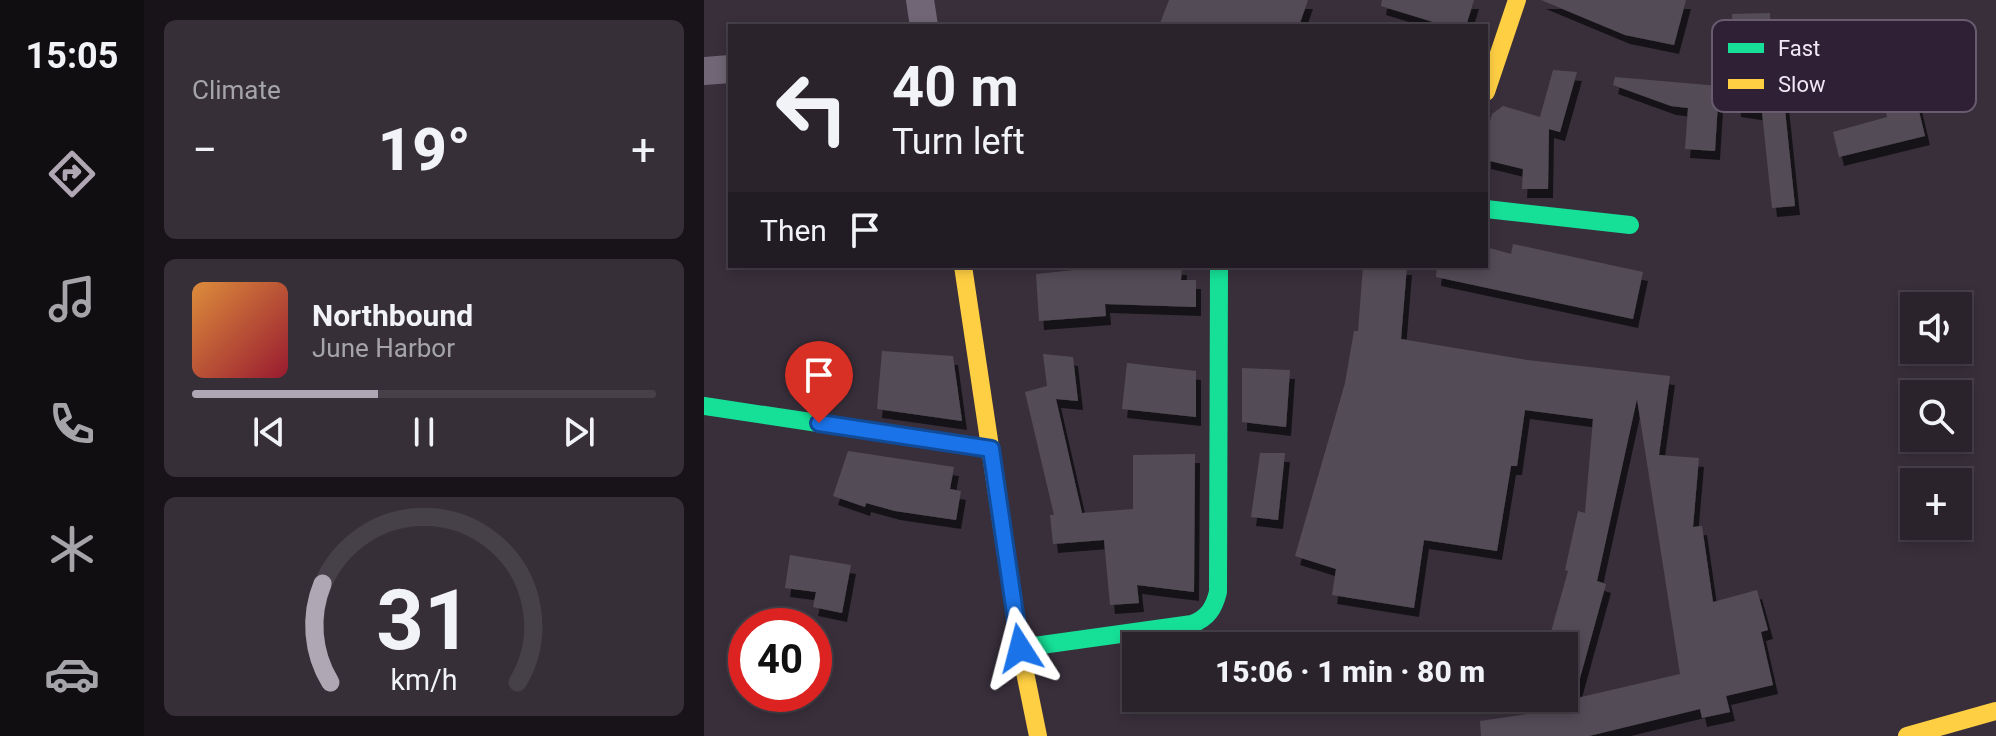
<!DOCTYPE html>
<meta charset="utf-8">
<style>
body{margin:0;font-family:Roboto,sans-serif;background:#362f38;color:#f1f3f6;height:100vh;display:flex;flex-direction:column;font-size:30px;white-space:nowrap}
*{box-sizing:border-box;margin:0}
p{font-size:26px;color:#a5a4a9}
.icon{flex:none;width:44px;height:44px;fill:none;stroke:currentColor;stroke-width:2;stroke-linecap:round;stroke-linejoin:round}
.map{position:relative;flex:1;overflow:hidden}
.side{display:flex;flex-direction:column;gap:20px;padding:20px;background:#171318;width:560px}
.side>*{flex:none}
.hud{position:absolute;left:24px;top:24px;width:760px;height:244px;border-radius:0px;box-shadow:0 4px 12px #0003,0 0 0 2px #464048;background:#2a232c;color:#f1f3f6;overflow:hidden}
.buttons{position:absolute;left:1196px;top:292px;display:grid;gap:16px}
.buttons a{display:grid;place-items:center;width:72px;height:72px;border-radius:0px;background:#2a232c;box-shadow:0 4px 12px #0003,0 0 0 2px #464048;font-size:40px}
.speed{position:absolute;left:24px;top:608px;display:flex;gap:16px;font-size:40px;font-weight:700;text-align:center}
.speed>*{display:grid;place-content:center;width:104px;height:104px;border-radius:50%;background:#2a232c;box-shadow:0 4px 12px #0003,0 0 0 2px #464048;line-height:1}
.speed .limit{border:12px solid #d22;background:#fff;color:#111}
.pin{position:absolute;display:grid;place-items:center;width:68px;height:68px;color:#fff;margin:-82px -34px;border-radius:50% 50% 50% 0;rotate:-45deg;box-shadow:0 0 8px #0007}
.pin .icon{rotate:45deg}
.me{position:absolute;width:88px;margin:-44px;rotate:351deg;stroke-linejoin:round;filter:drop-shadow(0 0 6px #0008)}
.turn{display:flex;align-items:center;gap:28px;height:168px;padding:0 32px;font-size:36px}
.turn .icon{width:104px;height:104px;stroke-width:2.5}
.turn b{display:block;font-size:56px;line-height:68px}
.then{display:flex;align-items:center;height:76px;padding:0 32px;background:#0003;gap:16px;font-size:30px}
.big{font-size:60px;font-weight:800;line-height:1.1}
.side .widget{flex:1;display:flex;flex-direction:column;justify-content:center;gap:12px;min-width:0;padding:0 28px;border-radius:12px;background:#362f38}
.side .dial{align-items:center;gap:0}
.dial svg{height:208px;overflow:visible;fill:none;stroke:#464048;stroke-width:7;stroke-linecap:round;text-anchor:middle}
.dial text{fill:#f1f3f6;stroke:none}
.song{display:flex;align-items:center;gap:24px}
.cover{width:96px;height:96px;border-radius:12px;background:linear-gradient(135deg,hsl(30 70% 55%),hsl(350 70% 35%))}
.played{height:8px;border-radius:4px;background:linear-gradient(90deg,#b0a7b4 40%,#464048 40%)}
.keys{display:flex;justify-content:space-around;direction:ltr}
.heat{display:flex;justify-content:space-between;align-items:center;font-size:44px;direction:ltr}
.trip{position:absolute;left:418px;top:632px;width:456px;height:80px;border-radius:0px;background:#2a232c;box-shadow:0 4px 12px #0003,0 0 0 2px #464048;font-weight:800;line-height:80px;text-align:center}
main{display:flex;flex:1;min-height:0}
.menu{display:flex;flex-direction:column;width:144px;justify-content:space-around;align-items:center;background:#110e12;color:#a5a4a9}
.menu .icon{width:56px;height:56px}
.menu .on{color:#b0a7b4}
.menu b{font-size:36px;color:#f1f3f6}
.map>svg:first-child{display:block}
</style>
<main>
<nav class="menu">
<b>15:05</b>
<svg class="icon on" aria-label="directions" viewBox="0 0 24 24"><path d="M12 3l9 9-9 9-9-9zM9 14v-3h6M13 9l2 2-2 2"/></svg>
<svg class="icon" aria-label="music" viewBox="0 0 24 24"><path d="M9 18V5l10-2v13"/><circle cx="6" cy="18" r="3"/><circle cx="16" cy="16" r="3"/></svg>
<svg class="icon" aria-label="phone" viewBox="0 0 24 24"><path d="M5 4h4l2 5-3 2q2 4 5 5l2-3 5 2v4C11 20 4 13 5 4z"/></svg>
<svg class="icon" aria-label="climate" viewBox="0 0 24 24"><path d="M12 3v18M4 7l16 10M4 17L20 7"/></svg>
<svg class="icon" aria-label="car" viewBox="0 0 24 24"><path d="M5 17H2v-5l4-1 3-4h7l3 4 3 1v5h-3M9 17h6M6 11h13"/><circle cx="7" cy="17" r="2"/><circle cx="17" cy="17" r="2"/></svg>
</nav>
<section class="side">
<div class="widget"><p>Climate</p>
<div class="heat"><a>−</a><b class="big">19°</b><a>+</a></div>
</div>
<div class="widget">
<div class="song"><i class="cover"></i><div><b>Northbound</b><p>June Harbor</p></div></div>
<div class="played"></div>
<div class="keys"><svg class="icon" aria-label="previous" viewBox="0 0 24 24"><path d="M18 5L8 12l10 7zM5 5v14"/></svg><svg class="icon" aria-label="pause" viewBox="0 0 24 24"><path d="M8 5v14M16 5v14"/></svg><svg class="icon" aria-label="next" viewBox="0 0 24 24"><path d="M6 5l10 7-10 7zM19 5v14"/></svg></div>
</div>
<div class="widget dial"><svg viewBox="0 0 100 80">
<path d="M14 69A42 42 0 1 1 86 69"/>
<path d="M14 69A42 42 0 0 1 11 31" stroke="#b0a7b4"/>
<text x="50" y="56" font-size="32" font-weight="700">31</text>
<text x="50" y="72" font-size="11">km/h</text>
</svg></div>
</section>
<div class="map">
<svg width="1292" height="736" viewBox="0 0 1292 736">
<defs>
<filter id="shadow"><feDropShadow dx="5" dy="9" stdDeviation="0" flood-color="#0009"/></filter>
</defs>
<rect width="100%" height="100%" fill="#382f3b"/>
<g fill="#534c56" fill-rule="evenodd" filter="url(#shadow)">
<path d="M 465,0 L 604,0 L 595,26 L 455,26 Z"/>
<path d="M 678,0 L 770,0 L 762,26 L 742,26 L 677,6 Z"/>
<path d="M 837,0 L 982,0 L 970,45 L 921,35 Z"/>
<path d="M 1066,13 L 1067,56 L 1061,99 L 1080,100 L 1091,206 L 1068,208 L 1058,112 L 1032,108 L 1028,14 Z"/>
<path d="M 1196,32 L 1221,136 L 1135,157 L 1129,132 L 1183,117 L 1166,38 Z"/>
<path d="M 849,70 L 873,72 L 856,132 L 845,129 L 844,189 L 818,189 L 819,169 L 782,160 L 782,135 L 788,114 L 799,106 L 836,117 Z"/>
<path d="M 911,77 L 1015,86 L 1011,151 L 981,149 L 984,108 L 967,106 L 909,85 Z"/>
<path d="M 809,244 L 939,272 L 929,319 L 732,277 L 733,266 L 782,266 L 782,247 L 807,254 Z"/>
<path d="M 409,266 L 478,266 L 477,280 L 492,280 L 492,307 L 401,304 L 402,316 L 335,321 L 332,274 Z"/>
<path d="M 659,266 L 703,266 L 697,339 L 823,360 L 966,376 L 955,455 L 995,458 L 989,527 L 998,526 L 1009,602 L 1053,590 L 1064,630 L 1057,632 L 1069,685 L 1022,696 L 1026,712 L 998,718 L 996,709 L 885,736 L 777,736 L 776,721 L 863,708 L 860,708 L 860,646 L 843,646 L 864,571 L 861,570 L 874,511 L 881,513 L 889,419 L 821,410 L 813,466 L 807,466 L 793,551 L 720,540 L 710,608 L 628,595 L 632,569 L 591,556 L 641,383 L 650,331 L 654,331 ZM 933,399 L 976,674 L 873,698 L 875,706 L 868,707 L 902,584 L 893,581 Z"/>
<path d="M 178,351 L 249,356 L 258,421 L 173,409 Z"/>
<path d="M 339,354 L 369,357 L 374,401 L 352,399 L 378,513 L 429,509 L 429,455 L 491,454 L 490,592 L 433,585 L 435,603 L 406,605 L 400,540 L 349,544 L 346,515 L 350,515 L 321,392 L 343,386 Z"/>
<path d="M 423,363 L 492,371 L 492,417 L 418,409 Z"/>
<path d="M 538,368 L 586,370 L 582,427 L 538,422 Z"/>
<path d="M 144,451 L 250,467 L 246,489 L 257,491 L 252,520 L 191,511 L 162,503 L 161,507 L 129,496 Z"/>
<path d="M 556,453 L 581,453 L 574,520 L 547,517 Z"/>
<path d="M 86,555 L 147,565 L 138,613 L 109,607 L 112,592 L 81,588 Z"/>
</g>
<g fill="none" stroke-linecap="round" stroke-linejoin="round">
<g stroke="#706675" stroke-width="28">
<path d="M 216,0 L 220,26"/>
<path d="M 0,71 L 26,69"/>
</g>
<g stroke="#16e098" stroke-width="18">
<path d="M 782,209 L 926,225"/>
<path d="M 0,406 L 287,449"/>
<path d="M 316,648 L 488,624 C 504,618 510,608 514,592 L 515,266"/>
</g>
<g stroke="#ffcf43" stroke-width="18">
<path d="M 782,92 L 813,0"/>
<path d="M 259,266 L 316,648 L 334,736"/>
<path d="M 1203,736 L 1292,711"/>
</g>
</g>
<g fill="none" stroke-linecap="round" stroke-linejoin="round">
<defs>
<path id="route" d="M 115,423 L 287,449 L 316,648"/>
</defs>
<use href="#route" stroke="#114b97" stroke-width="20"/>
<use href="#route" stroke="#1a73e8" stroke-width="14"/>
</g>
<rect x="1008" y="20" width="264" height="92" rx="12" fill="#2f2035" stroke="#695c6f" stroke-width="2"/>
<rect x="1024" y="43" width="36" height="10" fill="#16e098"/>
<rect x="1024" y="79" width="36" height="10" fill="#ffcf43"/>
<g font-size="22" fill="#f1e7f5">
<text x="1074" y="56">Fast</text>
<text x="1074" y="92">Slow</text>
</g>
</svg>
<div class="buttons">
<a><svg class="icon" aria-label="sound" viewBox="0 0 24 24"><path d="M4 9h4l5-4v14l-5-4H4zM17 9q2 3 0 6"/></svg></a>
<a><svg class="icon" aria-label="search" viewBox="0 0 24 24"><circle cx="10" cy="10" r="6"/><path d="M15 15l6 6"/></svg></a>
<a>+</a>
</div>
<div class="speed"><div class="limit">40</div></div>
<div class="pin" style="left:115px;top:423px;background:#d93025"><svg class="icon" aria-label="arrive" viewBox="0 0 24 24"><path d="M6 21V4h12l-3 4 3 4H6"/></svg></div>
<svg class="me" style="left:316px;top:648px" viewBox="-20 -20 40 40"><path d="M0-17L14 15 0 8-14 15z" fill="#1a73e8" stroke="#fff" stroke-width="4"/></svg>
<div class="trip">15:06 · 1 min · 80 m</div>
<div class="hud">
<div class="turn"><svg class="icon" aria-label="left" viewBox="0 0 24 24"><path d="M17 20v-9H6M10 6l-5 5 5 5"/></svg><div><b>40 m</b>Turn left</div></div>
<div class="then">Then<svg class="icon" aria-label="arrive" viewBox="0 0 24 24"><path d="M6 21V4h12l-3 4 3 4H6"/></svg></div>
</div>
</div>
</main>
